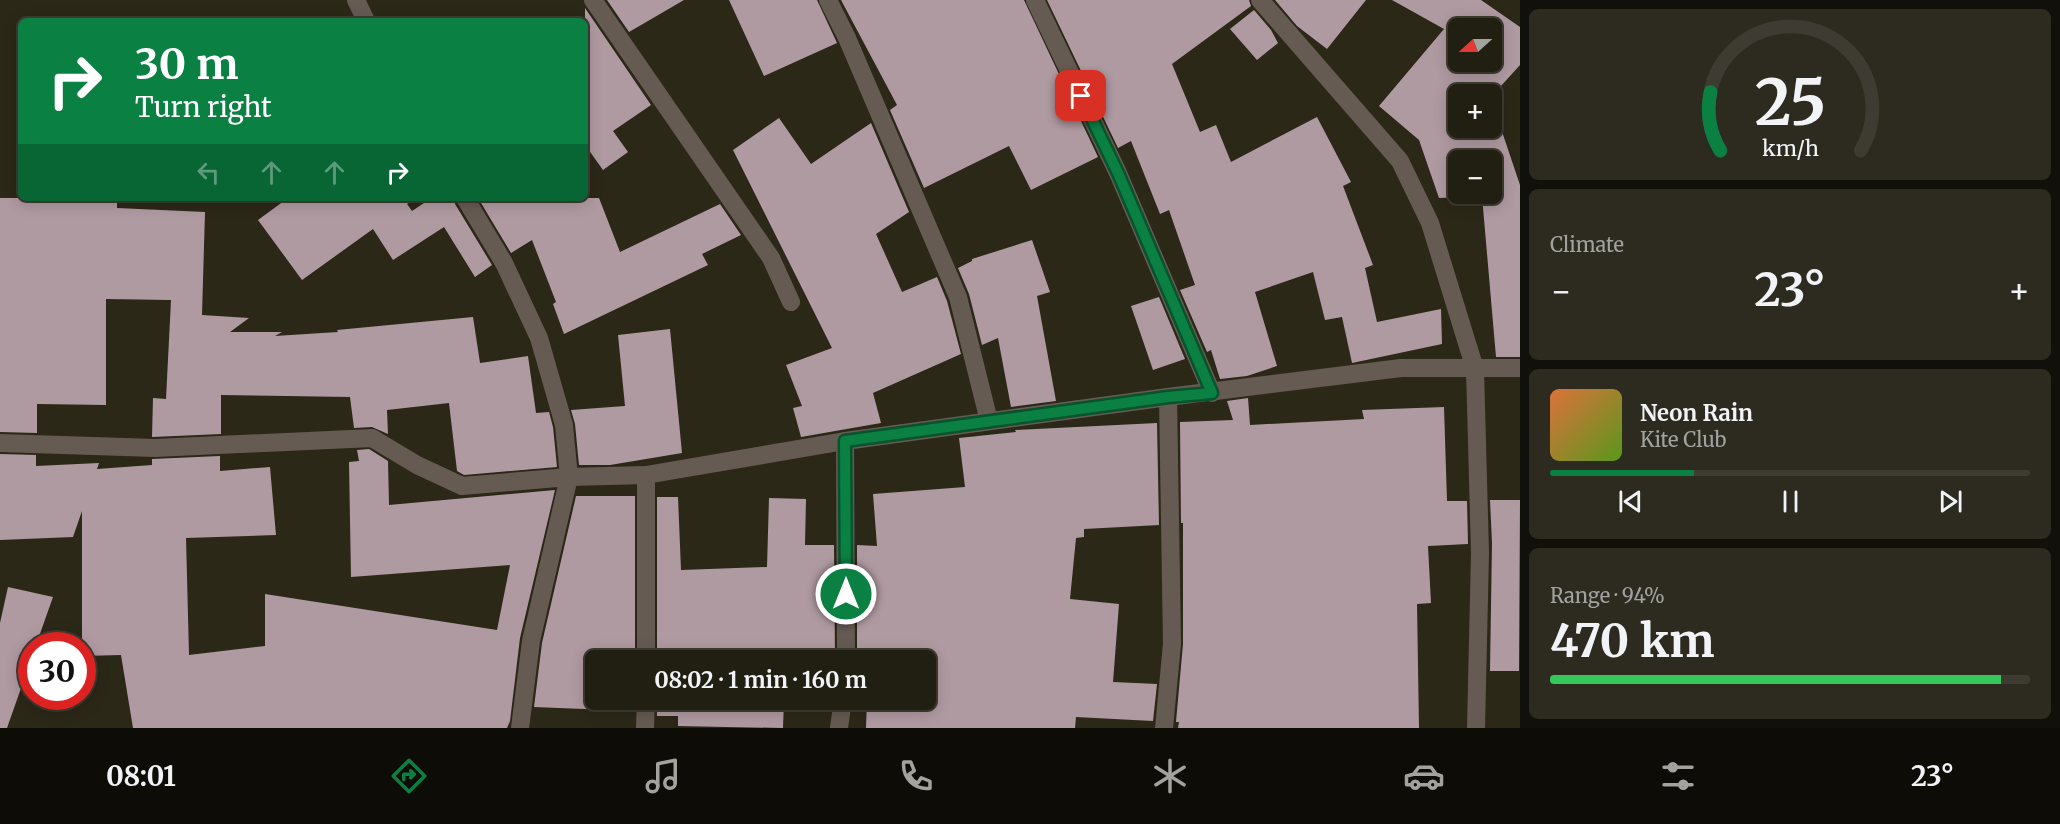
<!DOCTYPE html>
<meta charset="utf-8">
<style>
body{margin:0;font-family:Merriweather,serif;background:#2d2b20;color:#f1f3f6;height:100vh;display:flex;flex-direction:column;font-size:22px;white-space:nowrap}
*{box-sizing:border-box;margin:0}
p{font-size:20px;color:#a2a29f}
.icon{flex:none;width:33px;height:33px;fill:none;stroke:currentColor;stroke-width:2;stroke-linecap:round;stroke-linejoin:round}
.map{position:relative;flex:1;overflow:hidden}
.drawer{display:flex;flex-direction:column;gap:9px;padding:9px;background:#12100a;width:540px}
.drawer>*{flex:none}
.top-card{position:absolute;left:18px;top:18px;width:570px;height:183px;border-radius:9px;box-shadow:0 3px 15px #0003,0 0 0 2px #3e3c32;background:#0b8043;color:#fff;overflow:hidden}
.needle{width:39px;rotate:249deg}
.buttons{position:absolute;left:1448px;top:18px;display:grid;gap:12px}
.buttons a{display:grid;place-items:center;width:54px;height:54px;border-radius:9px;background:#211e12;box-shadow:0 3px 15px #0003,0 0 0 2px #3e3c32;font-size:30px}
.speed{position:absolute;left:18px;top:632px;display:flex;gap:12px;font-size:30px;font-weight:700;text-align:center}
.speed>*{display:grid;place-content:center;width:78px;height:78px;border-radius:50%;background:#211e12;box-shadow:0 3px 15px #0003,0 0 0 2px #3e3c32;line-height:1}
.speed .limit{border:9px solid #d22;background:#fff;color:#111}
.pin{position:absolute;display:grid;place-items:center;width:51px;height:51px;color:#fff;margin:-26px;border-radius:12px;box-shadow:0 3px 9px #0006}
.me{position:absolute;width:66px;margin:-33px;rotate:0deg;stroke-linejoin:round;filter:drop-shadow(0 0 4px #0008)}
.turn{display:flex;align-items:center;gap:21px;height:126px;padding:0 18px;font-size:27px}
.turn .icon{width:78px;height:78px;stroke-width:2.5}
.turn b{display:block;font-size:42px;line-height:51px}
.lanes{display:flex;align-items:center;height:57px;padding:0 18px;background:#0003;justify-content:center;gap:30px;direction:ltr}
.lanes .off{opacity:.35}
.big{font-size:45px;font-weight:700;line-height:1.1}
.drawer .tile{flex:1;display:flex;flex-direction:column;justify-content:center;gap:9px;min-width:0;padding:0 21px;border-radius:9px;background:#2d2b20}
.drawer .dial{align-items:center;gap:0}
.dial svg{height:156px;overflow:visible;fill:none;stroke:#3e3c32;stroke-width:7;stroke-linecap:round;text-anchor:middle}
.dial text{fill:#f1f3f6;stroke:none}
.song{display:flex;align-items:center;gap:18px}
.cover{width:72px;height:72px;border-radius:9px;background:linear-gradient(135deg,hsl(20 70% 55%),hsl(90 70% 35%))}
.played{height:6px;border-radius:3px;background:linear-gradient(90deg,#0b8043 30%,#3e3c32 30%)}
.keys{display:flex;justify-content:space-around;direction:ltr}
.heat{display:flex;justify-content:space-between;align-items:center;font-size:33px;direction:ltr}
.charge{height:9px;border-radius:4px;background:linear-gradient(90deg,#34c759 94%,#3e3c32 0)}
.trip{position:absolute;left:585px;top:650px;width:351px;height:60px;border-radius:9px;background:#211e12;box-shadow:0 3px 15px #0003,0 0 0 2px #3e3c32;font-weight:700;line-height:60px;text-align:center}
.tab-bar{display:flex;height:96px;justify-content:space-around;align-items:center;background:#0d0c07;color:#a2a29f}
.tab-bar .icon{width:42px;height:42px}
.tab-bar .current{color:#0b8043}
.tab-bar b{font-size:27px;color:#f1f3f6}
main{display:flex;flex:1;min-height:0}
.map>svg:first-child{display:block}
</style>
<main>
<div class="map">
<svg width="1520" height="728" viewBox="0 0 1520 728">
<rect width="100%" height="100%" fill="#2c2818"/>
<g fill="#b09aa2" fill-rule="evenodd">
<path d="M 607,0 L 684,0 L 629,32 Z"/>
<path d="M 729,0 L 817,0 L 837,43 L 764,76 Z"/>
<path d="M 841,0 L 1024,0 L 1098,157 L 1031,190 L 1009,146 L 924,188 L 890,110 L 897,105 Z"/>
<path d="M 1047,0 L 1249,0 L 1251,6 L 1172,64 L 1200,132 L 1216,125 L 1231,162 L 1317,117 L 1351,182 L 1343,186 L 1373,265 L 1365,268 L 1377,322 L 1441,309 L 1442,344 L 1352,363 L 1342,317 L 1325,320 L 1313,272 L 1255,292 L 1277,366 L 1247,376 L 1220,379 L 1211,350 L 1207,352 L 1180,290 L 1195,285 L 1169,210 L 1160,214 L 1131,141 L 1118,148 Z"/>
<path d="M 1275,0 L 1366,0 L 1327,49 L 1297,26 Z"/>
<path d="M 1392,0 L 1481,0 L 1520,27 L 1520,65 L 1491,97 L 1491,94 L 1458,94 L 1458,128 L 1491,128 L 1491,99 L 1520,185 L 1520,357 L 1496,357 L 1482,196 L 1439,198 L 1419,140 L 1379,106 L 1444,29 ZM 1458,28 L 1491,28 L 1491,62 L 1458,62 ZM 1458,160 L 1491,160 L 1491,194 L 1458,194 Z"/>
<path d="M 585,8 L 651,105 L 613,131 L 628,152 L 603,170 L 588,149 L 585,151 Z"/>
<path d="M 1254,10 L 1271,30 L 1278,43 L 1257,60 L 1230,29 Z"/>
<path d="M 779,118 L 811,164 L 871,123 L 909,212 L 876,234 L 902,292 L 937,277 L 947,301 L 961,354 L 873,393 L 881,423 L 801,437 L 793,408 L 802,406 L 786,365 L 832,348 L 733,150 Z"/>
<path d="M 0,198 L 117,198 L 117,208 L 205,212 L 202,315 L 249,318 L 230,332 L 282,332 L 275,336 L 338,332 L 337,330 L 473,317 L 480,363 L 528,356 L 536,413 L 549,412 L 553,427 L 557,467 L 464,475 L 457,471 L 449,403 L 387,410 L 388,434 L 372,427 L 354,428 L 350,397 L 221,395 L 221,434 L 152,437 L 153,398 L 166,399 L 171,300 L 106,299 L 106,405 L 37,404 L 37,433 L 0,432 Z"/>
<path d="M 288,198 L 416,198 L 407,204 L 412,211 L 427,201 L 425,198 L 454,198 L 455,204 L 492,265 L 475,277 L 444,227 L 393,260 L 373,229 L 302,280 L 258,220 Z"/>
<path d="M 478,198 L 599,198 L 620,252 L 720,204 L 741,235 L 702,254 L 708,265 L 564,334 L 553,304 L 556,302 L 532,240 L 511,253 Z"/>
<path d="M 1032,240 L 1050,292 L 1037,296 L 1056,401 L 1011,407 L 998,338 L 982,345 L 969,294 L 958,268 L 972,261 L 972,259 Z"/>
<path d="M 1159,297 L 1185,359 L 1153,370 L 1131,306 Z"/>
<path d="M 670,329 L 682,453 L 610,465 L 579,465 L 575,424 L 571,410 L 625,406 L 618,335 Z"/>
<path d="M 1248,398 L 1250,425 L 1364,419 L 1362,410 L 1444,407 L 1447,501 L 1467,501 L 1468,544 L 1428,546 L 1431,603 L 1417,604 L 1419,728 L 1178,728 L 1179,722 L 1176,722 L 1183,644 L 1183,523 L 1181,523 L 1180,422 L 1233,420 L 1227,401 Z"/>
<path d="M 1157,423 L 1159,525 L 1084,529 L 1084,537 L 1076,538 L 1070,599 L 1119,604 L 1113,682 L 1157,684 L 1153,721 L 1076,717 L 1075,728 L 866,728 L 867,699 L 926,699 L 926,660 L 857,660 L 857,545 L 877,546 L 873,494 L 965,487 L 959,438 L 1016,432 L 1015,430 Z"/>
<path d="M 369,449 L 388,461 L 389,505 L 555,490 L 520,638 L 510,721 L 507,728 L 133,728 L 121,655 L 82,656 L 82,511 L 73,537 L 0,540 L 0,454 L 36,455 L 36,466 L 99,463 L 97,469 L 152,465 L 152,459 L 220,456 L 220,471 L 270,467 L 276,535 L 186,538 L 189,655 L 265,646 L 265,594 L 497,630 L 510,565 L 351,577 L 349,462 L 359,461 L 357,450 Z"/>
<path d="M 576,496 L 635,496 L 635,660 L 596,660 L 596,699 L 635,699 L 634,711 L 534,707 L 542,643 Z"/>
<path d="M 657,497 L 678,497 L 681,570 L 767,567 L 769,498 L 806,499 L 805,545 L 834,545 L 835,660 L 657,660 Z"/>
<path d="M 1490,500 L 1520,500 L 1519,671 L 1490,671 L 1492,543 Z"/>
<path d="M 8,587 L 53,597 L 36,645 L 32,645 L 32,657 L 7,728 L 0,728 L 0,623 Z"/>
<path d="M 657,699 L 784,699 L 783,728 L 678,726 L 678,716 L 657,716 Z"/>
</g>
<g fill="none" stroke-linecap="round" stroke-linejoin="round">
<g stroke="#665b53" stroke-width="18">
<path d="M 356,0 L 366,21"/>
<path d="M 593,0 L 771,258 L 791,302"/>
<path d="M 828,0 L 847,38 L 958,297 L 989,421"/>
<path d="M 1035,0 L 1118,173 L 1212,393"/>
<path d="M 1260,0 L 1400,161 L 1430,223 L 1475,369 L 1480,553 L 1476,728"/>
<path d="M 465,198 L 504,263 L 539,338 L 564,425 L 569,477 L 531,641 L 520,728"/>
<path d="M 845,441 L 846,660"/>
<path d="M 0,443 L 155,448 L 372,438 L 417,465 L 462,486 L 569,477 L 646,475 L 845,441 L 1168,397 L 1401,368 L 1520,368"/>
<path d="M 646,475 L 646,660"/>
<path d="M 645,728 L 646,699"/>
<path d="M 839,728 L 843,699"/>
<path d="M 1164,728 L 1172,644 L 1168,397"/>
</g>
</g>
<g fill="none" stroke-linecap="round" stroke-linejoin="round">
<defs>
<path id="route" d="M 846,594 L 845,441 L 1168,397 L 1212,393 L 1118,173 L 1081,96"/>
</defs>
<use href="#route" stroke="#07532c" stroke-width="15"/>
<use href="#route" stroke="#0b8043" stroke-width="10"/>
</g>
</svg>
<div class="buttons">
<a><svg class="needle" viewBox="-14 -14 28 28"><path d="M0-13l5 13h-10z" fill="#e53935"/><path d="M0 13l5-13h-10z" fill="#a2a29f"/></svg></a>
<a>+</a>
<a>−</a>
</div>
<div class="speed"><div class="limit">30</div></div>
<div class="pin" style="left:1081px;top:96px;background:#d93025"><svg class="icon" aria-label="arrive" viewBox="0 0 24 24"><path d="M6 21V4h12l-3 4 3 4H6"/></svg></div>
<svg class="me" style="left:846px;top:594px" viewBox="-20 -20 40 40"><circle r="17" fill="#0b8043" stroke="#fff" stroke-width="3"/><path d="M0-11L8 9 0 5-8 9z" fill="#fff"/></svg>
<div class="trip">08:02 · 1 min · 160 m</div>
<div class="top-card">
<div class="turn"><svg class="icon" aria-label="right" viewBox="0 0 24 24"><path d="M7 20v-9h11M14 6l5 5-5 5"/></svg><div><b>30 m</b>Turn right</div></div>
<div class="lanes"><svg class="icon off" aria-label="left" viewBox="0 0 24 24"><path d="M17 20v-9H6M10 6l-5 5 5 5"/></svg><svg class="icon off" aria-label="ahead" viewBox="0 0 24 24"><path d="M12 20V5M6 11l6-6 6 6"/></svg><svg class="icon off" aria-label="ahead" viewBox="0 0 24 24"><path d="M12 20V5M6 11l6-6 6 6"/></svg><svg class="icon" aria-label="right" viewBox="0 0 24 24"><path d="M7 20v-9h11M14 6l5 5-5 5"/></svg></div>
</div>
</div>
<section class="drawer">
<div class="tile dial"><svg viewBox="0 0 100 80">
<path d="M14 69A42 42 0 1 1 86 69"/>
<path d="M14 69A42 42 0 0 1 9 39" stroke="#0b8043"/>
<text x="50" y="56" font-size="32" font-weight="700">25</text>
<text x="50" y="72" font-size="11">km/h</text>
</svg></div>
<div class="tile"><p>Climate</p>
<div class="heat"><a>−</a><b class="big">23°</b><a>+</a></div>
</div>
<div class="tile">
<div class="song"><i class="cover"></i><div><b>Neon Rain</b><p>Kite Club</p></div></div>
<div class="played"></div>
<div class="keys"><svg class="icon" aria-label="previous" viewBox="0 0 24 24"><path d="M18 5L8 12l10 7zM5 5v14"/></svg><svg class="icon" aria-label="pause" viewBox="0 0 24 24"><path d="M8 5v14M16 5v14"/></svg><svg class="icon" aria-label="next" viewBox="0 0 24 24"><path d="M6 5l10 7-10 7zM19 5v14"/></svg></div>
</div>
<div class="tile"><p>Range · 94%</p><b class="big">470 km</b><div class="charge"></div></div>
</section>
</main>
<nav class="tab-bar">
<b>08:01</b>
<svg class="icon current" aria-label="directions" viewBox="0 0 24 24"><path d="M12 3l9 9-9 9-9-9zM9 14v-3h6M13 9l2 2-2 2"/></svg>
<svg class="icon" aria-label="music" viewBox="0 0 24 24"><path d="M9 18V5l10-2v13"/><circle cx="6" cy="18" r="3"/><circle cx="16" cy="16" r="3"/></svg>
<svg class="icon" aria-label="phone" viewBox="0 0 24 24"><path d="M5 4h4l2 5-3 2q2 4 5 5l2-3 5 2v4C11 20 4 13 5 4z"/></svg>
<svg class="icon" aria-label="climate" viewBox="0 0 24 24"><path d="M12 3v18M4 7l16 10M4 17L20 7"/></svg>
<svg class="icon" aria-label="car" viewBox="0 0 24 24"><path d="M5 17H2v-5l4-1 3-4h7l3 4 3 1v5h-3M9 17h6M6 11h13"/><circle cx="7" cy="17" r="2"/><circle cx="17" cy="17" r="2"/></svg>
<svg class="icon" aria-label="filters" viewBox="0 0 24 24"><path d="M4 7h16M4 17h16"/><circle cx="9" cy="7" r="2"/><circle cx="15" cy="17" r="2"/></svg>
<b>23°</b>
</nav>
